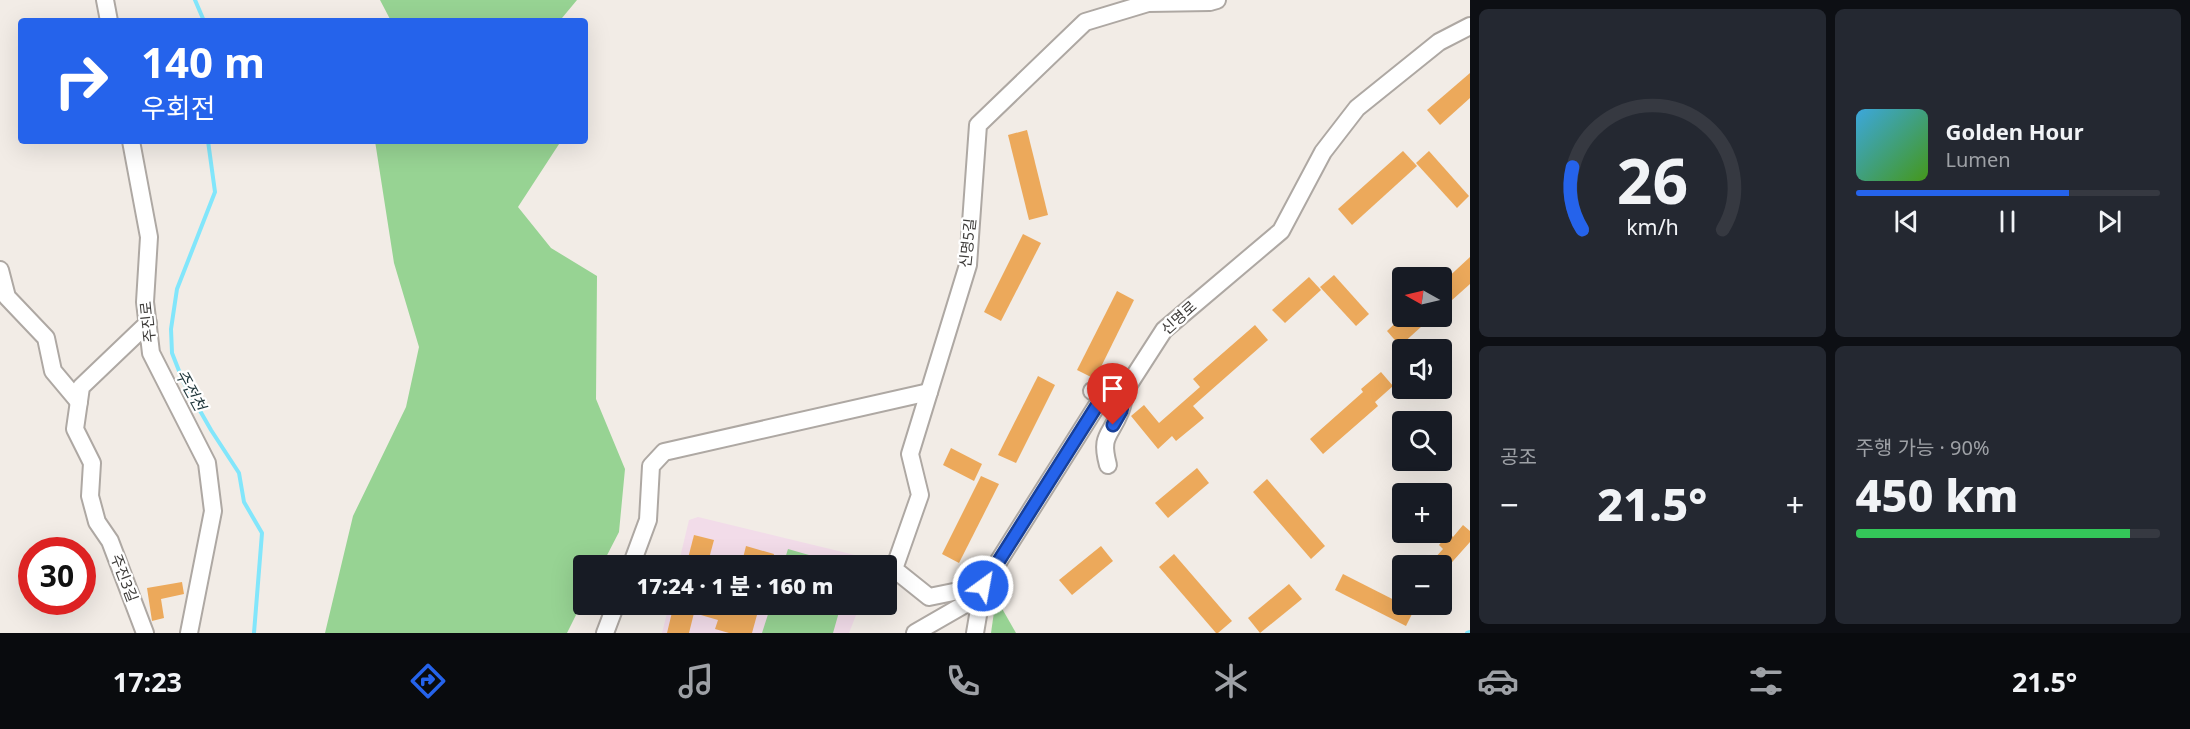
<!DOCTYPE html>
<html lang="ko">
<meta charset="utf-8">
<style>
body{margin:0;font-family:"Noto Sans","Noto Sans KR",sans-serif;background:#242831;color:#f1f3f6;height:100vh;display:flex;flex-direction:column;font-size:22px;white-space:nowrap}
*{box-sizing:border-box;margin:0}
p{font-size:20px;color:#9ea1a6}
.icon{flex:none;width:33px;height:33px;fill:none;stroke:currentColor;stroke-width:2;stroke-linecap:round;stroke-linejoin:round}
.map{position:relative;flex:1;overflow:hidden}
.panel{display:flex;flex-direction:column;gap:9px;padding:9px;background:#0d0f14;width:720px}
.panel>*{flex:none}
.hud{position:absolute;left:18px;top:18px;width:570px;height:126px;border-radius:6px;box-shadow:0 6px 24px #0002;background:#2563eb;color:#fff;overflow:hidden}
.needle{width:39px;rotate:278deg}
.tools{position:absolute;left:1392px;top:267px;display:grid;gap:12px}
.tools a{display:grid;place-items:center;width:60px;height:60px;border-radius:6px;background:#171b24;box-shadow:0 6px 24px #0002;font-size:30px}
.speed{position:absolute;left:18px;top:537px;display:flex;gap:12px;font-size:30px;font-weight:700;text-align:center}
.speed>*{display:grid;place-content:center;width:78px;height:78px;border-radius:50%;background:#171b24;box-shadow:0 6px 24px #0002;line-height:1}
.speed .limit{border:9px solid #d22;background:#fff;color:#111}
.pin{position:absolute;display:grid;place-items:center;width:51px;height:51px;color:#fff;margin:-62px -26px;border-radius:50% 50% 50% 0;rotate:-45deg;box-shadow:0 0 6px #0007}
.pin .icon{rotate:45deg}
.me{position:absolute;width:66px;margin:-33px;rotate:32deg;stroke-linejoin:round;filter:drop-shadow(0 0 4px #0008)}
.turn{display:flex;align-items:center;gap:21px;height:126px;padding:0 24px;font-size:27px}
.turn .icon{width:78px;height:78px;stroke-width:2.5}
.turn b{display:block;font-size:42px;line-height:51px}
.big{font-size:45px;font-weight:800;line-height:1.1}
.panel .card{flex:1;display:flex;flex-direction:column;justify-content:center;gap:9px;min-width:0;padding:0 21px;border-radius:9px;background:#242831}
.panel .dial{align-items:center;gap:0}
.dial svg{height:156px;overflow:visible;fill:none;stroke:#363941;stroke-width:7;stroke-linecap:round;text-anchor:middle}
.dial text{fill:#f1f3f6;stroke:none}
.song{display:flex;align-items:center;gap:18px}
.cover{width:72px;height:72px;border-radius:9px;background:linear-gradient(135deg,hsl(200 70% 55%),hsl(100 70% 35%))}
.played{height:6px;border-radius:3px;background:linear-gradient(90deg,#2563eb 70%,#363941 70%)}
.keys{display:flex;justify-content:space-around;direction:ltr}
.heat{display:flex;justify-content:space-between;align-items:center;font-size:33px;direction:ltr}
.charge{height:9px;border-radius:4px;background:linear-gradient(90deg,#34c759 90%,#363941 0)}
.panel .tiles{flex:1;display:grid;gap:9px;grid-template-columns:repeat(2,1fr)}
.trip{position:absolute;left:573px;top:555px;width:324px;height:60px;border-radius:6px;background:#171b24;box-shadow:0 6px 24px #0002;font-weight:800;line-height:60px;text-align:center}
.dock{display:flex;height:96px;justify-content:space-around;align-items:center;background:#090b0e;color:#9ea1a6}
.dock .icon{width:42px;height:42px}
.dock .current{color:#2563eb}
.dock b{font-size:27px;color:#f1f3f6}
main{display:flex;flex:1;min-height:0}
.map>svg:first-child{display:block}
</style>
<main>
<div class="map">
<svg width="1470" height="633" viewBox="0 0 1470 633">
<rect width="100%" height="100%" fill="#f2ece6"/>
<g fill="#f2dce9">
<path d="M 698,517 L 859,556 L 869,560 L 869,565 L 678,566 L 689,520 Z"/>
<path d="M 669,605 L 860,605 L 849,633 L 662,633 Z"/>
</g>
<g fill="#97d393">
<path d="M 380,0 L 577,0 L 562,18 L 562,21 L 391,21 Z"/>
<path d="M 375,141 L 561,141 L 518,207 L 551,248 L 597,276 L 596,399 L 625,469 L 619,532 L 602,565 L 584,566 L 583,601 L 567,633 L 325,633 L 353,516 L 406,407 L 419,347 L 394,263 Z"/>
<path d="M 788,549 L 844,565 L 783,565 Z"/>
<path d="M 996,598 L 1016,633 L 991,633 Z"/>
<path d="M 771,605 L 771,604 L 841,605 L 833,633 L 762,633 Z"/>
</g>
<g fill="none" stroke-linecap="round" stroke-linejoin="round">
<g stroke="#82e6fb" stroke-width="4">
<path d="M 195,0 L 204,21"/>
<path d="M 208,141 L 215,192 L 177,289 L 171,329 L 172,353 L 183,381 L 211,430 L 239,473 L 244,502 L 262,533 L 254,633"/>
<path d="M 1467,633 L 1470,632"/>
</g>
</g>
<g fill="#eca95b">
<path d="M 1470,73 L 1470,98 L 1440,125 L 1427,110 Z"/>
<path d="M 1027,130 L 1048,215 L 1029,220 L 1008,135 Z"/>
<path d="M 1403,151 L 1417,166 L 1352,225 L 1338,209 Z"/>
<path d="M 1429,151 L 1469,196 L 1457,208 L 1416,163 Z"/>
<path d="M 1023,234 L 1041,243 L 1001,321 L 984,312 Z"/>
<path d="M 1470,257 L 1470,284 L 1442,309 L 1442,283 Z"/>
<path d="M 1334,275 L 1369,314 L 1356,326 L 1320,287 Z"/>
<path d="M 1309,277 L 1321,290 L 1285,323 L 1272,310 Z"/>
<path d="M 1117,291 L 1134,300 L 1095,379 L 1077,370 Z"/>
<path d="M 1403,316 L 1433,316 L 1400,346 L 1387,331 Z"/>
<path d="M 1255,325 L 1268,340 L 1193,406 L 1204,418 L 1176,441 L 1172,436 L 1158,449 L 1131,416 L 1144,405 L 1159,423 L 1200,387 L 1193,379 Z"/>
<path d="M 1381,372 L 1393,386 L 1375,402 L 1378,406 L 1323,454 L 1310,439 L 1363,392 L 1361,389 Z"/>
<path d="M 1038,376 L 1055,385 L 1016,463 L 998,455 Z"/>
<path d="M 951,448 L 982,464 L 974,481 L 943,465 Z"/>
<path d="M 1197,468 L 1209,483 L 1168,518 L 1155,503 Z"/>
<path d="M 981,476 L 999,484 L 959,563 L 942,554 Z"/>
<path d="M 1267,479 L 1325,546 L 1311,559 L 1253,492 Z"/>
<path d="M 1463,525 L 1470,531 L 1470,542 L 1445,570 L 1433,560 L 1443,549 L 1439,545 L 1449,533 L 1453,537 Z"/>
<path d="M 694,535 L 714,540 L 707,566 L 686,566 Z"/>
<path d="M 746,546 L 774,554 L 771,566 L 741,566 Z"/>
<path d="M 1101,546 L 1113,561 L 1072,595 L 1059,580 Z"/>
<path d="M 1174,554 L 1232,621 L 1218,633 L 1216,633 L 1159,567 Z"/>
<path d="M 1343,574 L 1414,610 L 1406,626 L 1335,590 Z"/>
<path d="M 182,582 L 184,594 L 161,599 L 164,618 L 152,621 L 147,588 Z"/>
<path d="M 1289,584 L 1302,599 L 1260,633 L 1248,618 Z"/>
<path d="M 674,604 L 710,604 L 720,607 L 721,604 L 760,604 L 752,633 L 729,633 L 715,629 L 718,620 L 694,613 L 689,633 L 667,633 Z"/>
</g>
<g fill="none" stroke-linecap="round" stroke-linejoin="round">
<defs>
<g id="minor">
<path d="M 105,0 L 109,21"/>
<path d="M 131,141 L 149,237 L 145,302 L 151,353 L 207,463 L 213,511 L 189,633"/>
<path d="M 0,270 L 7,297 L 46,338 L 53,371 L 79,402"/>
<path d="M 1092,391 L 1108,400"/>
<path d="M 1108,465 C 1100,435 1110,437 1120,412 C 1123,405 1124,396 1126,389"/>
<path d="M 631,566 L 648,520 L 651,466 L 664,452 L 929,392"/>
<path d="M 983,586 L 929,597 L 894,569 L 920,495 L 910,454 L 968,265 L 978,125 L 1085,22 L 1148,3 L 1210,2 L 1217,0"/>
<path d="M 145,633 L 110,541 L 97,522 L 90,496 L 92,463 L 75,429 L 81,387 L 148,323"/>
<path d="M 605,633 L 616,604"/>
<path d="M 915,633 L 967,603 L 983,586 L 1096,407 L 1126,389 L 1164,330 L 1281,231 L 1323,152 L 1357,108 L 1439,42 L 1470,26"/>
<path d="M 975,633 L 983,586"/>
</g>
</defs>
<use href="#minor" stroke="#aea8a3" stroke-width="20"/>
<use href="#minor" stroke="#fff" stroke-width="16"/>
</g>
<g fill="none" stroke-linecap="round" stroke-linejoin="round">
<defs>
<path id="route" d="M 983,586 L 1096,407 L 1126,389 L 1121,411 L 1113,425"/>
</defs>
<use href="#route" stroke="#184099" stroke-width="15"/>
<use href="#route" stroke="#2563eb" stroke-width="10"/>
</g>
<g text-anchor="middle" stroke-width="4.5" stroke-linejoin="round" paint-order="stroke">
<g font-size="15" fill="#3e3c3a" stroke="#fff">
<text transform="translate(968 243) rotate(-84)" y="5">신명5길</text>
<text transform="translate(1179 318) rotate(-42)" y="5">신명로</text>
<text transform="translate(148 322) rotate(-96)" y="5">주진로</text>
<text transform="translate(124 578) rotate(69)" y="5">주진3길</text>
</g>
<g font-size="16" font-style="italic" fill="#1b3237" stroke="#fff">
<text transform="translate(191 390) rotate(61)" y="6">주전천</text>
</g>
</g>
</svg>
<div class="tools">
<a><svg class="needle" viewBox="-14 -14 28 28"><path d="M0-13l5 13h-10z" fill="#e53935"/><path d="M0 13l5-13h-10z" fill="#9ea1a6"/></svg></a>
<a><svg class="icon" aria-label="sound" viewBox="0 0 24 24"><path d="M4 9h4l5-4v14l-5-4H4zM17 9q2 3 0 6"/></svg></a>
<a><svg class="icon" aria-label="search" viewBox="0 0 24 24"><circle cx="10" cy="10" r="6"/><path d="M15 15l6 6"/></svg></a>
<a>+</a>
<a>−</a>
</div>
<div class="speed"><div class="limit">30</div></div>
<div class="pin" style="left:1113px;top:425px;background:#d93025"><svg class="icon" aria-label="arrive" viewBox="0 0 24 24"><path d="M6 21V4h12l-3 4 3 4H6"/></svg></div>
<svg class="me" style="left:983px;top:586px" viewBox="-20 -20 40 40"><circle r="17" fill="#2563eb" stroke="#fff" stroke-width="3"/><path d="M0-11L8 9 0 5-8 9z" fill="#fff"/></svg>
<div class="trip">17:24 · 1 분 · 160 m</div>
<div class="hud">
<div class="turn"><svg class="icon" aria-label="right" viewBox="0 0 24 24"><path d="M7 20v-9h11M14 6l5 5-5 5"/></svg><div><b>140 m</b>우회전</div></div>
</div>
</div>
<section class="panel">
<div class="tiles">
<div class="card dial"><svg viewBox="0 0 100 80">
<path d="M14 69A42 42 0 1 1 86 69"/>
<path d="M14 69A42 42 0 0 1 9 37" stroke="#2563eb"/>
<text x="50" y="56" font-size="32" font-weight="700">26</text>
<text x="50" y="72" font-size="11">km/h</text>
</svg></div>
<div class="card">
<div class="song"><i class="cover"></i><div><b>Golden Hour</b><p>Lumen</p></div></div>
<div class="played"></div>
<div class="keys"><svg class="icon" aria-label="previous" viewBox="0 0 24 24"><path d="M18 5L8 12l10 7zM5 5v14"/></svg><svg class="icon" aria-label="pause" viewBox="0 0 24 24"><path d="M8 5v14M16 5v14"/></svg><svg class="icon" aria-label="next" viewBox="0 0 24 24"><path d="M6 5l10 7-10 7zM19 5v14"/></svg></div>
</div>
<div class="card"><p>공조</p>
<div class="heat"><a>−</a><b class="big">21.5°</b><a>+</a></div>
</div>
<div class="card"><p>주행 가능 · 90%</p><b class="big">450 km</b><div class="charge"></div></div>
</div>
</section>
</main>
<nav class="dock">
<b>17:23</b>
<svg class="icon current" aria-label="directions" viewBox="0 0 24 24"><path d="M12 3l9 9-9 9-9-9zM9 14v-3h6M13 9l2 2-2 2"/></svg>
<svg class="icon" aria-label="music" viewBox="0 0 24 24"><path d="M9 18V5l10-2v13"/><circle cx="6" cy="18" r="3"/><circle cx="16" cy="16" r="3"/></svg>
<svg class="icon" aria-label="phone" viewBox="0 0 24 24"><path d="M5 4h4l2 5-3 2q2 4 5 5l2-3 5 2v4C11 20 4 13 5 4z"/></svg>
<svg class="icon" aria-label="climate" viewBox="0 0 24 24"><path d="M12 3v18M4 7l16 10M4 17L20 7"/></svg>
<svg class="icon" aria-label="car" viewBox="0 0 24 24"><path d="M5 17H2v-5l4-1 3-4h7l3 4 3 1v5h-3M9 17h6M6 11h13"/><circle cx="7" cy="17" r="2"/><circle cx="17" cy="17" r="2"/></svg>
<svg class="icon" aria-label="filters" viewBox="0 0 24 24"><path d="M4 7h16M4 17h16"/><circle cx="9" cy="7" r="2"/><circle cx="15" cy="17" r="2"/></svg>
<b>21.5°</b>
</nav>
